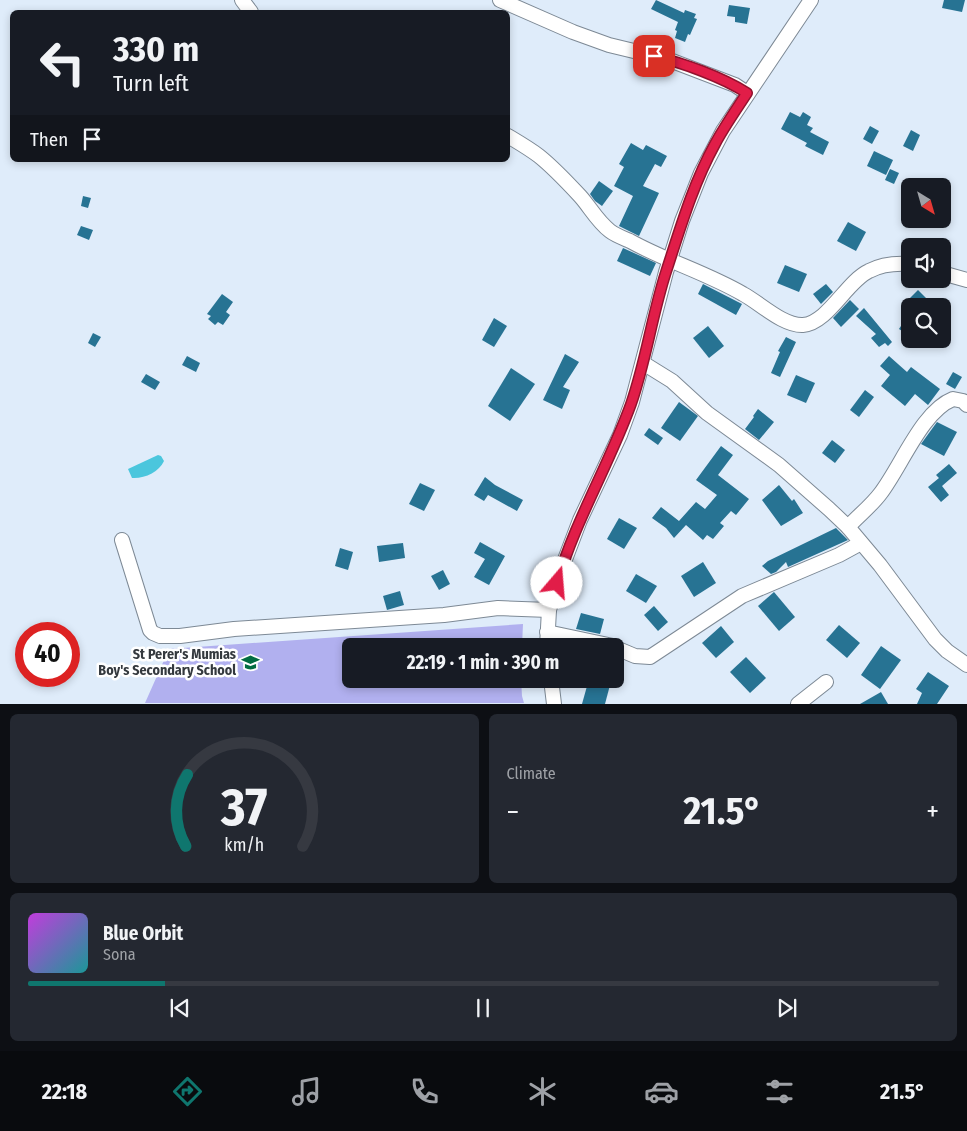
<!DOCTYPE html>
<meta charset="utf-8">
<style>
body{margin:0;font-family:"Fira Sans Condensed",sans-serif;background:#242831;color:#f1f3f6;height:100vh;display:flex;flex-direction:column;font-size:19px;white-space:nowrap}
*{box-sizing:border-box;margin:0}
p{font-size:16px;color:#9ea1a6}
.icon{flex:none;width:28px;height:28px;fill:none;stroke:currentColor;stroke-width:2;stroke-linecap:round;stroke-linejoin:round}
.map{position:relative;height:704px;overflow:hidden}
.panel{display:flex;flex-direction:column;gap:10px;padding:10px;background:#0d0f14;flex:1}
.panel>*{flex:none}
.guide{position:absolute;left:10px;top:10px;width:500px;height:152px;border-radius:8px;box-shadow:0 2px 8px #0003;background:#171b24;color:#f1f3f6;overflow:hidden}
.needle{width:32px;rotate:143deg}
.buttons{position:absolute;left:901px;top:178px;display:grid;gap:10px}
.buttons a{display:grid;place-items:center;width:50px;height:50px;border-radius:8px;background:#171b24;box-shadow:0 2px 8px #0003;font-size:25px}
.speed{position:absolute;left:15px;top:622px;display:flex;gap:10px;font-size:25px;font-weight:700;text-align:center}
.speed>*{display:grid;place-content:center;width:65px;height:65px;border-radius:50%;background:#171b24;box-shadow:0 2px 8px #0003;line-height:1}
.speed .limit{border:8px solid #d22;background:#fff;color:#111}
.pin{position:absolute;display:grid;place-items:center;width:42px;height:42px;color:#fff;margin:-21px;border-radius:10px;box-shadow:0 2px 8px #0006}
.me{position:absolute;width:55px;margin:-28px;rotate:18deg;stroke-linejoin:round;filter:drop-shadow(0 0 4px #0008)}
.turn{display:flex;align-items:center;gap:18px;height:105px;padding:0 20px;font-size:22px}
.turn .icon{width:65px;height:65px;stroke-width:2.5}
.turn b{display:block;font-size:35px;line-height:42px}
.then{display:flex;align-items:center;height:48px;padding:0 20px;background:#0003;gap:10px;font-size:19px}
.big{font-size:38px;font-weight:700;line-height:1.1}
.panel .card{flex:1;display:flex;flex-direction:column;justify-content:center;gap:8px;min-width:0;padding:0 18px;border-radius:8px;background:#242831}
.panel .dial{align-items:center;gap:0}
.dial svg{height:130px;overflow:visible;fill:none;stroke:#363941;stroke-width:7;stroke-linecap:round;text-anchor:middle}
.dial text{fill:#f1f3f6;stroke:none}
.song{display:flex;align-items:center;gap:15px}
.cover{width:60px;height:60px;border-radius:8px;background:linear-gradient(135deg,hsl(290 70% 55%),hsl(180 70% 35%))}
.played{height:5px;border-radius:2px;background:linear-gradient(90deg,#0f766e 15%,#363941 15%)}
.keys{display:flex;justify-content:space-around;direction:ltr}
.heat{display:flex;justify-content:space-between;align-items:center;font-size:28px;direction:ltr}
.panel .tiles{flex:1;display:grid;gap:10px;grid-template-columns:1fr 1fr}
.card:last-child{grid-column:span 2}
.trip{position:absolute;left:342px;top:638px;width:282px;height:50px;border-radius:8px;background:#171b24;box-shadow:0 2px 8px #0003;font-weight:700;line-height:50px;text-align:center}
.tabs{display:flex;height:80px;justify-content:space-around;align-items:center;background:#090b0e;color:#9ea1a6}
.tabs .icon{width:35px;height:35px}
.tabs .active{color:#0f766e}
.tabs b{font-size:22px;color:#f1f3f6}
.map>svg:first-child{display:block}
</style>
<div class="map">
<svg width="967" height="704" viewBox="0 0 967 704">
<rect width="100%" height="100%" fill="#dfecfa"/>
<path fill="#b1b0ef" d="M 523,624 L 522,646 L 351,646 L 351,679 L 521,679 L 522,696 L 524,703 L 145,703 L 169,649 Z"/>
<path fill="#4bc6dd" d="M 158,455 L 161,456 L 164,461 C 159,472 144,479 132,478 L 128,469 Z"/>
<g fill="#277393">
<path d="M 656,0 L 684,13 L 685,10 L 696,14 L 694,18 L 697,19 L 693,28 L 690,35 L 688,34 L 685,42 L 675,38 L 677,31 L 675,30 L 678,22 L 651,9 Z"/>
<path d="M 944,0 L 965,0 L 962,12 L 942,8 Z"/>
<path d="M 729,5 L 750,8 L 747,24 L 735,22 L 735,17 L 727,16 Z"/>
<path d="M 790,112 L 800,117 L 803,112 L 811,117 L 807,125 L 813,128 L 810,132 L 829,142 L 823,155 L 805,146 L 807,143 L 781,129 Z"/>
<path d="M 870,126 L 879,131 L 872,144 L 863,139 Z"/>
<path d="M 911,130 L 920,135 L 913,151 L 903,146 Z"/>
<path d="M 631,143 L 643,150 L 646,145 L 667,156 L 661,167 L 655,164 L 643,186 L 659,193 L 639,236 L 619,226 L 633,196 L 614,186 L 624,167 L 619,164 Z"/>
<path d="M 874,151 L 893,160 L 886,175 L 867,166 Z"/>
<path d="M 890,169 L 899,173 L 894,184 L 885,180 Z"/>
<path d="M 599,181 L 613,191 L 602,206 L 595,201 L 590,194 Z"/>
<path d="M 83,196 L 91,198 L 88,208 L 81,206 Z"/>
<path d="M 848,222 L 866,232 L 856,251 L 837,241 Z"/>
<path d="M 81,226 L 93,230 L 89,240 L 77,235 Z"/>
<path d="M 623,248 L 656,263 L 650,276 L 617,261 Z"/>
<path d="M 785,265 L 807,274 L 799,292 L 777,283 Z"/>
<path d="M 703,284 L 742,304 L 736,315 L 698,294 Z"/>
<path d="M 826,284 L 833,292 L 821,304 L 813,294 Z"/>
<path d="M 918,290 L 934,306 L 919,306 L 910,298 Z"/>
<path d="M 222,294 L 233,302 L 226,312 L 230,315 L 223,325 L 218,322 L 215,325 L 208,319 L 211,316 L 207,314 Z"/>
<path d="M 850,300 L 859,309 L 841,327 L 833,318 Z"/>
<path d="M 864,308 L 892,342 L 888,346 L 885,343 L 879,347 L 871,338 L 876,334 L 856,316 Z"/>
<path d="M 910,312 L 910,336 L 899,329 Z"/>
<path d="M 494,318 L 507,326 L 494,347 L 482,340 Z"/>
<path d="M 708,326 L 724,346 L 709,358 L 693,338 Z"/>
<path d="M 93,333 L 101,337 L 95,347 L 88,343 Z"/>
<path d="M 786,337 L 796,342 L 780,377 L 771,373 L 780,352 L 778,351 Z"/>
<path d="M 565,354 L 579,362 L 563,387 L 570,390 L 562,409 L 543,400 Z"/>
<path d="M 187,356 L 200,363 L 196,372 L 182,365 Z"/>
<path d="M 889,356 L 907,372 L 911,367 L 940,389 L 928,405 L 915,394 L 905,406 L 881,386 L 890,375 L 880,366 Z"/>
<path d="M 511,368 L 535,384 L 510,421 L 488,406 Z"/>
<path d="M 953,372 L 962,377 L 955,389 L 946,384 Z"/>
<path d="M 146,374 L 160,382 L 155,390 L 141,382 Z"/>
<path d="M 796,375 L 815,383 L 806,403 L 787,395 Z"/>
<path d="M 865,390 L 874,397 L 859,417 L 850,410 Z"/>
<path d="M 679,402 L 698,416 L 680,441 L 661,428 Z"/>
<path d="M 758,409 L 774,422 L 759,440 L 745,429 L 754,417 L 753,416 Z"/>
<path d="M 937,422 L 957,432 L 944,456 L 921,444 Z"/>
<path d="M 649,428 L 663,438 L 658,445 L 644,435 Z"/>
<path d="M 832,440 L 845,450 L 835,463 L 822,453 Z"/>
<path d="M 721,446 L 733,455 L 718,475 L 749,499 L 736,515 L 731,511 L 720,523 L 724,526 L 713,539 L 707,535 L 703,540 L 686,525 L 674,538 L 666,528 L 652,518 L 661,507 L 679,521 L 696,502 L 705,509 L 717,495 L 696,480 Z"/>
<path d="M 949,464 L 957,473 L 942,486 L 949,495 L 941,502 L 928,487 L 939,478 L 936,475 Z"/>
<path d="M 485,477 L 495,485 L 523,500 L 517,511 L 488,495 L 484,501 L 474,495 Z"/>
<path d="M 420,483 L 435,490 L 424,511 L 409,504 Z"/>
<path d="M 779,485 L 792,501 L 794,499 L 803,513 L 781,526 L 762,500 Z"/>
<path d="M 619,518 L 637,528 L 624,549 L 607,539 Z"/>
<path d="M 836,528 L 848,540 L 788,567 L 786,562 L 776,572 L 771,574 L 762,566 L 768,561 Z"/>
<path d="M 480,542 L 505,556 L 489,585 L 474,577 L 485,559 L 474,553 Z"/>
<path d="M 403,543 L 405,558 L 379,562 L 377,546 Z"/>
<path d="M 340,548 L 353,552 L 348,570 L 335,566 Z"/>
<path d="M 703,562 L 716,583 L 694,597 L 681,576 Z"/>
<path d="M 443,570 L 450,584 L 439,590 L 431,576 Z"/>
<path d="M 636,574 L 657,586 L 646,603 L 626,591 Z"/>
<path d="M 400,591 L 404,605 L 387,610 L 383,596 Z"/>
<path d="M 774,592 L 795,617 L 779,631 L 758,606 Z"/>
<path d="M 654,606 L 668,622 L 658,631 L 644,615 Z"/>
<path d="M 581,613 L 604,619 L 600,634 L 576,629 Z"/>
<path d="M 839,625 L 860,643 L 847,658 L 826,640 Z"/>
<path d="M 721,626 L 734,642 L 716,658 L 702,643 Z"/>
<path d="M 881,646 L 901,660 L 880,689 L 861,675 Z"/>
<path d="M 746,657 L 766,678 L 750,693 L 730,672 Z"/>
<path d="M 928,672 L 949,686 L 937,704 L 917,704 L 922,693 L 916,689 Z"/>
<path d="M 589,679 L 610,685 L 605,704 L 582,704 Z"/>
<path d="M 881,692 L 888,704 L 860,704 Z"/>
</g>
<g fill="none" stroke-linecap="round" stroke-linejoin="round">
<defs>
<g id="minor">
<path d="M 242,0 L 251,12"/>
<path d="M 500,0 L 573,32 L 609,45 L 667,59 L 735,85 L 747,93"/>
<path d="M 508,136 C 518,142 530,149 539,156 C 554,168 567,182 580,196 C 590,207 597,221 610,231 C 615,235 623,238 630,241 C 666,261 707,273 743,294 C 760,303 783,326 803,325 C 828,323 847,281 869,271 C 882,264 896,263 910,264"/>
<path d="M 942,273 L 967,280"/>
<path d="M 643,363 L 672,381 L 707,413 L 779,465 L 829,509 L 848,527 L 880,565 L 935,639 L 947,651 L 967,665"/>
<path d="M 848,527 C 858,516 871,506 880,494 C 901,467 922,411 953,399 L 963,401 L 967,405"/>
<path d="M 122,540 L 150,630 L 153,633 L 160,636 L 180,636 L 234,629 L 444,615 L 498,608 L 549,610"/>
<path d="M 547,632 L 613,646"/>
<path d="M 547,646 L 549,610 L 561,570 L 580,520 L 620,435 L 632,402 L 666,272 L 682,221 L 701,173 L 723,131 L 811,0"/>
<path d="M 616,648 L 635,656 L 650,657 L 742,596 L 839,555 L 861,543"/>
<path d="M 551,679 L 554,704"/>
<path d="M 798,704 L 826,682"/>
</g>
</defs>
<use href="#minor" stroke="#7d8995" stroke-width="16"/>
<use href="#minor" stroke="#fff" stroke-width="14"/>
</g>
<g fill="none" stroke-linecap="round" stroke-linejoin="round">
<defs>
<path id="route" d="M 557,583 C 575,521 609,465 631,404 C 646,361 652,315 666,272 C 680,229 693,184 715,144 C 724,127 736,110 747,93 C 722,77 683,63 654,56"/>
</defs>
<use href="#route" stroke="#92132f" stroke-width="12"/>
<use href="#route" stroke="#e11d48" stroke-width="9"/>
</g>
<defs>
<symbol id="school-bare" viewBox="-9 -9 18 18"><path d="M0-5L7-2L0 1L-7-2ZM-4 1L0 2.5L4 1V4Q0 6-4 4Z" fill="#036c42" stroke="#fff" stroke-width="2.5" paint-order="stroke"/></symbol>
</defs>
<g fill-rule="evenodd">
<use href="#school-bare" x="238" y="650" width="25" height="25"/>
</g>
<g text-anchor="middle" stroke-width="5" stroke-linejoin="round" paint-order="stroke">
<g font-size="14" font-weight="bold" fill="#34393e" stroke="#fff" text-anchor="end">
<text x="236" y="659">St Perer's Mumias<tspan x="236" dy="16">Boy's Secondary School</tspan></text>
</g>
</g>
</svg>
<div class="buttons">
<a><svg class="needle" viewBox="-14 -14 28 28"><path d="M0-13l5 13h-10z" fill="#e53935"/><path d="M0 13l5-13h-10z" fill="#9ea1a6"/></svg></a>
<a><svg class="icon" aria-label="sound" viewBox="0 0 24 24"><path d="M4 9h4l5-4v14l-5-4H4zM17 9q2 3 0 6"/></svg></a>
<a><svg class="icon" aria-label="search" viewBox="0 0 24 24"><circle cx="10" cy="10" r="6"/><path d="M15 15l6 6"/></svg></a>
</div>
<div class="speed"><div class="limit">40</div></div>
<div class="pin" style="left:654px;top:56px;background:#d93025"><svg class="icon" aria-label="arrive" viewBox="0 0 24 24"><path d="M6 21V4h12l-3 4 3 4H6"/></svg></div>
<svg class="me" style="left:557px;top:583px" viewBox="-20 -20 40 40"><circle r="19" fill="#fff"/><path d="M0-13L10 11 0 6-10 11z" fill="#e11d48"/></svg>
<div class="trip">22:19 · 1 min · 390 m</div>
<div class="guide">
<div class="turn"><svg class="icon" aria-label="left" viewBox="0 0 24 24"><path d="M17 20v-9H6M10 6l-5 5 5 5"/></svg><div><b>330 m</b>Turn left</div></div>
<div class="then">Then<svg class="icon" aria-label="arrive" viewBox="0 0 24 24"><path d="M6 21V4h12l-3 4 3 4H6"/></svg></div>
</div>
</div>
<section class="panel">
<div class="tiles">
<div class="card dial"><svg viewBox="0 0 100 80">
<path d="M14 69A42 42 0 1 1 86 69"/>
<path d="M14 69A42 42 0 0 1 15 25" stroke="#0f766e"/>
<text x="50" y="56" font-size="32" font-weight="700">37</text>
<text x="50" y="72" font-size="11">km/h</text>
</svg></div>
<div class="card"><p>Climate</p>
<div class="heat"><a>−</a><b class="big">21.5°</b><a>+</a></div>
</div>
<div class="card">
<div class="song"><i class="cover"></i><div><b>Blue Orbit</b><p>Sona</p></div></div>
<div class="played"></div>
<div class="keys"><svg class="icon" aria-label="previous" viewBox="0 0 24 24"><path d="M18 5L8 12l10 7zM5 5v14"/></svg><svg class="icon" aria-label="pause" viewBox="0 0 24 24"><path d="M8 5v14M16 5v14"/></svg><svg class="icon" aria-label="next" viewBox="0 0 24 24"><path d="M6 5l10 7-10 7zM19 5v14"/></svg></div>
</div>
</div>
</section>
<nav class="tabs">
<b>22:18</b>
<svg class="icon active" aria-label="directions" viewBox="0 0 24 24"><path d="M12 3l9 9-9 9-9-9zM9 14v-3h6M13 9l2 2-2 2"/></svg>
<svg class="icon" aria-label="music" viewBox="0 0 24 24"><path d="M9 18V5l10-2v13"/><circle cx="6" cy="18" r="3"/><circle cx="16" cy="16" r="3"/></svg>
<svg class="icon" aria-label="phone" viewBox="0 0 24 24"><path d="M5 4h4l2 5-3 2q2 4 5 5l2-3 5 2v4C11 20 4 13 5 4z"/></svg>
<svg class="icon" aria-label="climate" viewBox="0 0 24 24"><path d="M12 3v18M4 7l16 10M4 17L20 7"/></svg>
<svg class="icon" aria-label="car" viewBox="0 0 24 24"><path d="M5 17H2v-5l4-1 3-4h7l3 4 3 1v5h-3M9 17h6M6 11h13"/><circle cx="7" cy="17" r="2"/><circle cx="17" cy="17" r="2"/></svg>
<svg class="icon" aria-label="filters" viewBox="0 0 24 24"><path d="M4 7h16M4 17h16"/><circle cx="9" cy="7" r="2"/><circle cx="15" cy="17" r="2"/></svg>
<b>21.5°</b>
</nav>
